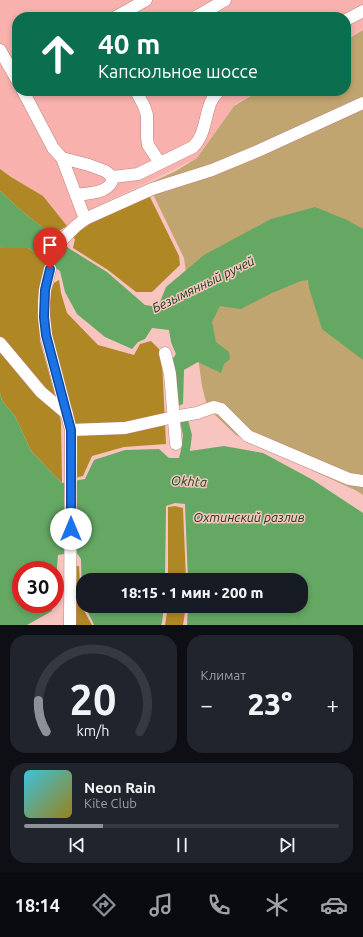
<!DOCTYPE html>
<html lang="ru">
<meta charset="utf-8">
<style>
body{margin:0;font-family:Ubuntu,sans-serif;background:#20242c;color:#f1f3f6;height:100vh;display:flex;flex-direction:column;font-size:15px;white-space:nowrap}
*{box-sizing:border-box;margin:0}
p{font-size:13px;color:#9ea1a6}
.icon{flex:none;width:22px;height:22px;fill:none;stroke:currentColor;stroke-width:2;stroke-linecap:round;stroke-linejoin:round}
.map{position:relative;height:625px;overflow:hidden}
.side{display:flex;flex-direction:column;gap:10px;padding:10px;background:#0d0f14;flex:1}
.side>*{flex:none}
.hud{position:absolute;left:12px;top:12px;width:339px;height:84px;border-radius:16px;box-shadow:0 2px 6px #0003;background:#0b6e4f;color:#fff;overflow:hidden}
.speed{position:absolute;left:12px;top:561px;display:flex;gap:8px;font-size:20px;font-weight:700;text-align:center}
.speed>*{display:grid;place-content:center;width:52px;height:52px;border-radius:50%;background:#171b24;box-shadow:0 2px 6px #0003;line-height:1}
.speed .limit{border:6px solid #d22;background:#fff;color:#111}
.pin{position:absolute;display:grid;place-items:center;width:34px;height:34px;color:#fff;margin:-41px -17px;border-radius:50% 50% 50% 0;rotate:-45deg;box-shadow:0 0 4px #0007}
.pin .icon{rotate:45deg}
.me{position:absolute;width:44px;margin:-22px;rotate:0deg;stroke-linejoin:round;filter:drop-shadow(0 0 3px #0008)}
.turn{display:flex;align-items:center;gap:14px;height:84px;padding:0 20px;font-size:18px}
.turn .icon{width:52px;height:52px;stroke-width:2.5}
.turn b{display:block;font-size:28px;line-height:34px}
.big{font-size:30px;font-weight:800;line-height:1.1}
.side .widget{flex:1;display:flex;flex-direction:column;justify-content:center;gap:6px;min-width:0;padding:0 14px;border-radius:16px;background:#20242c}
.side .dial{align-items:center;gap:0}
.dial svg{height:104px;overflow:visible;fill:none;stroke:#363941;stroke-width:7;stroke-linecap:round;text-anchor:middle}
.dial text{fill:#f1f3f6;stroke:none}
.song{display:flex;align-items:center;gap:12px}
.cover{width:48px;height:48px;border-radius:6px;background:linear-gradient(135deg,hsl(190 70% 55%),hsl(50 70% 35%))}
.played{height:4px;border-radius:2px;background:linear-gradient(90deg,#8c9099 25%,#363941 25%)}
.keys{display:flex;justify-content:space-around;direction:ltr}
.heat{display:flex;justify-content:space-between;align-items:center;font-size:22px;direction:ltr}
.side .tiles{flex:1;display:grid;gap:10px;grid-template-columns:1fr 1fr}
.widget:last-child{grid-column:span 2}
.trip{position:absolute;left:76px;top:573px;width:232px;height:40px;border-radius:16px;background:#171b24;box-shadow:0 2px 6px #0003;font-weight:800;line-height:40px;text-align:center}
.dock{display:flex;height:64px;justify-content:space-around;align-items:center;background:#090b0e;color:#9ea1a6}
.dock .icon{width:28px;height:28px}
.dock .current{color:#8c9099}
.dock b{font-size:18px;color:#f1f3f6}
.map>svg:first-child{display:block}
</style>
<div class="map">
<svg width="363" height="625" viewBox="0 0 363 625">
<rect width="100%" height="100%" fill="#f7c4c0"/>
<path fill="#f8b1ac" d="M 0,0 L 363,0 L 363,29 L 346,39 L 346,17 L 17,17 L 17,91 L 258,91 L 234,105 L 197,158 L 83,213 L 67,226 L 43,196 L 11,177 L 0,169 Z"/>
<path fill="#c0a570" d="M 363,30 L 363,495 L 357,491 L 236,435 L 215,415 L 206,402 L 202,386 L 184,258 L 148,184 L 176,171 L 197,158 L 234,106 L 259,91 L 346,91 L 346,40 Z"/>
<g fill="#b08725">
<path d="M 0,169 L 11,177 L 43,196 L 67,226 L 52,235 L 23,212 L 0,191 Z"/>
<path d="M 149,195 L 179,256 L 180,265 L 152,292 L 136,292 L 108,270 L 73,248 L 75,239 L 72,236 L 93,222 Z"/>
<path d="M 0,246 L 3,248 L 28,248 L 47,261 L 39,288 L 40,341 L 54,391 L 61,422 L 62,483 L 31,451 L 15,416 L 2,401 L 0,393 Z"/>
<path d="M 59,280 L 61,293 L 67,313 L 98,345 L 134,355 L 140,344 L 151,341 L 159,349 L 162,361 L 166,444 L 124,447 L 92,456 L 83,476 L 75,478 L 48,321 L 50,293 L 54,283 Z"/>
<path d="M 175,506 L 183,508 L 186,580 L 168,580 L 168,507 Z"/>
<path d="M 76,566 L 79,566 L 81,605 L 92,625 L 76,625 Z"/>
<path d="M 168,606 L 186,606 L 183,625 L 165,625 Z"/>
</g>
<g fill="#64a864">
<path d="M 0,191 L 23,212 L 70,249 L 107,272 L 145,305 L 158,307 L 166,287 L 204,255 L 271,219 L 315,207 L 347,220 L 363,229 L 363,360 L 322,329 L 309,288 L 308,280 L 301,281 L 272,293 L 241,309 L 220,306 L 212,322 L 216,342 L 229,352 L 230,359 L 224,364 L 221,373 L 198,362 L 184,370 L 183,404 L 176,407 L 172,360 L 176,354 L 171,342 L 169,330 L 152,328 L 145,339 L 138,342 L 132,349 L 105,337 L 77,314 L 65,292 L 60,271 L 28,248 L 3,248 L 0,246 Z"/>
<path d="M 0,393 L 2,401 L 15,416 L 31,451 L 62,483 L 85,479 L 94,460 L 125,450 L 159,449 L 169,458 L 179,458 L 181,450 L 183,435 L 180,421 L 188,420 L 192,435 L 190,451 L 224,446 L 263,453 L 313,480 L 363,513 L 363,625 L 187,625 L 188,606 L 301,606 L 301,580 L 188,580 L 185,504 L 175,503 L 166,506 L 165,580 L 83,580 L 83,603 L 82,600 L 81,559 L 76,552 L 58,555 L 55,594 L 55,570 L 21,570 L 21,604 L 53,604 L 52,611 L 27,625 L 0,625 Z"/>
<path d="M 85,606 L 164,606 L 162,623 L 161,625 L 94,625 Z"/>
</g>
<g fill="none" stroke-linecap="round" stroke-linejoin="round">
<defs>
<g id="minor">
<path d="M 116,17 L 146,0"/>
<path d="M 196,17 L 225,0"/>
<path d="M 346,20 L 363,11"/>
<path d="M 0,50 L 17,80"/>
<path d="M 23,91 L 53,148 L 62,158 L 89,165 L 105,171 L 113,177"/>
<path d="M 136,91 L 144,106 L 147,115 L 147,137 L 148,145 L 160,163"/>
<path d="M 62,158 L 85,219"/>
<path d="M 76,195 C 86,193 105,194 111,183 C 112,181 112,179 113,177 L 138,174 L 193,147 C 209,132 203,104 219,91"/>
<path d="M 62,240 L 76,226 L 85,219 L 152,189 L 212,170 L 260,150 L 363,103"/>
<path d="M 50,269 L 45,290 L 44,302 L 44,317 L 46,335 L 71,430 L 70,625"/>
<path d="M 0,343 L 41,392 L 67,414"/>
<path d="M 165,353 L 170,374 L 176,444"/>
<path d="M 71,430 L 125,428 L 174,417 L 197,413 L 214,407 L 221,409 L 248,436 L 349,479 L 363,481"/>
</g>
</defs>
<use href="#minor" stroke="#be837f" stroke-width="13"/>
<use href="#minor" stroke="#fff" stroke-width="12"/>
</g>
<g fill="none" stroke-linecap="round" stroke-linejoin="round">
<defs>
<path id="route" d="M 50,269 L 45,290 L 44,317 L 46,335 L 71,430 L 71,529"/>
</defs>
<use href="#route" stroke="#114b97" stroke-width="10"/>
<use href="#route" stroke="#1a73e8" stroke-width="7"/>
</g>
<g text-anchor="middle" stroke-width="3" stroke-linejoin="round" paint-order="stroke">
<g font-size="13" font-style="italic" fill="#144416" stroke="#f7c4c0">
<text transform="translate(203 284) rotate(-26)" y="5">Безымянный ручей</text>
<text transform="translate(189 481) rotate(3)" y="5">Okhta</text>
<text x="249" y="522">Охтинский разлив</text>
</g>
</g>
</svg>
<div class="speed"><div class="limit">30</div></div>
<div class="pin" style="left:50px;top:269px;background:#d93025"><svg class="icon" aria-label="arrive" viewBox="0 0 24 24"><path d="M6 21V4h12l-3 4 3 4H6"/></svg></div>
<svg class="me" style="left:71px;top:529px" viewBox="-20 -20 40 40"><circle r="19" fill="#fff"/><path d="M0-13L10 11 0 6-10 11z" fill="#1a73e8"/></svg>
<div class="trip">18:15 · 1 мин · 200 m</div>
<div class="hud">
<div class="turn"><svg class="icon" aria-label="ahead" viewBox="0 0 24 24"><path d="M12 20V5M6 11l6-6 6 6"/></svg><div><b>40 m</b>Капсюльное шоссе</div></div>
</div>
</div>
<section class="side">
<div class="tiles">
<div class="widget dial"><svg viewBox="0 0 100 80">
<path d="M14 69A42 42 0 1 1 86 69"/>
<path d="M14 69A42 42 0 0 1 8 45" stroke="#8c9099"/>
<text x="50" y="56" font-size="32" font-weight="700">20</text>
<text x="50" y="72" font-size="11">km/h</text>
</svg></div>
<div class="widget"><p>Климат</p>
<div class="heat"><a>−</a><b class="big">23°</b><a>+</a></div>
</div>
<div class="widget">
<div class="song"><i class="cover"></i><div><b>Neon Rain</b><p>Kite Club</p></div></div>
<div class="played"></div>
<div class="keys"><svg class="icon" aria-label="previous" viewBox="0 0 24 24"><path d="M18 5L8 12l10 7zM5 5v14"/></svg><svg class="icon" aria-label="pause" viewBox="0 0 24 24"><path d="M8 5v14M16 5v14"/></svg><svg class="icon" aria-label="next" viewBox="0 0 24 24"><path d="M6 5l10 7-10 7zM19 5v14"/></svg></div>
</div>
</div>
</section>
<nav class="dock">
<b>18:14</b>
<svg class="icon current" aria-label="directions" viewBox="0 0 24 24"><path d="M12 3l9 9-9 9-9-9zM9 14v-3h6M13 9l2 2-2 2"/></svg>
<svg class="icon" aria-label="music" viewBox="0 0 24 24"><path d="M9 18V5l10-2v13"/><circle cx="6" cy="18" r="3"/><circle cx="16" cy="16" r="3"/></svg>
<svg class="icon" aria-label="phone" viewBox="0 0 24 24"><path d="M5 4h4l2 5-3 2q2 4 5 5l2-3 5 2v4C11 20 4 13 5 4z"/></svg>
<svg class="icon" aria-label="climate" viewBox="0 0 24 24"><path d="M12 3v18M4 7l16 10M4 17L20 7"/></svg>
<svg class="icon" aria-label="car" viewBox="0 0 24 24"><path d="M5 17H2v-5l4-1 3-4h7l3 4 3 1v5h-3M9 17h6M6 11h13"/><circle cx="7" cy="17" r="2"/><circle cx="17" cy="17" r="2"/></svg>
</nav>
